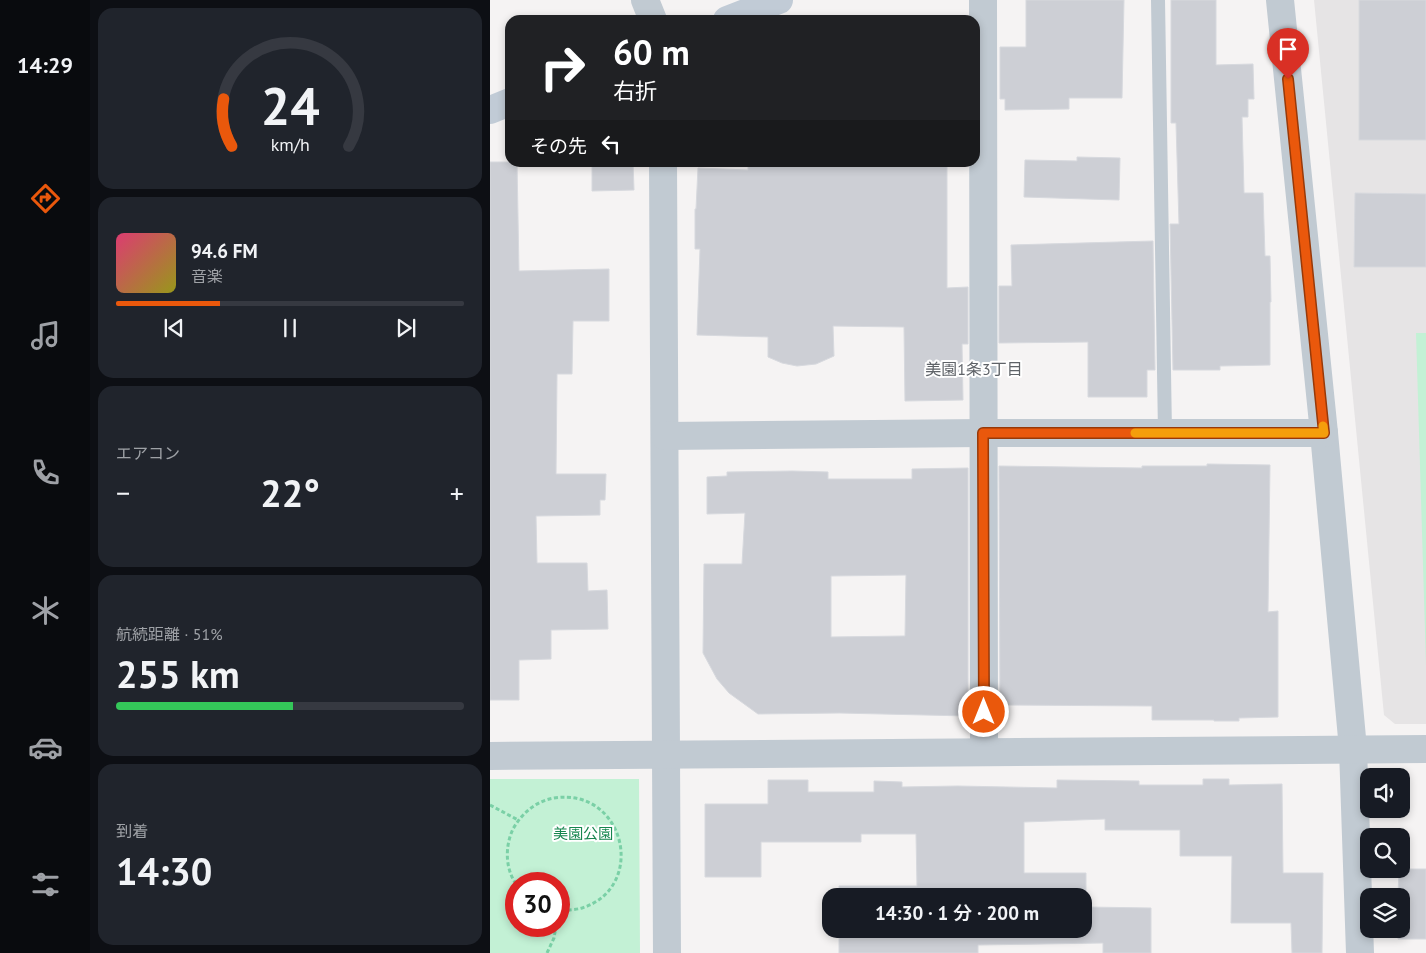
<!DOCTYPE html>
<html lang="ja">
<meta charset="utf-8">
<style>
body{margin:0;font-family:"PT Sans","Noto Sans JP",sans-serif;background:#20242c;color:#f1f3f6;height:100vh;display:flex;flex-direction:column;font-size:19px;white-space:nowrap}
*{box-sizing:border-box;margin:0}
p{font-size:16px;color:#9ea1a6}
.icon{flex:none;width:28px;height:28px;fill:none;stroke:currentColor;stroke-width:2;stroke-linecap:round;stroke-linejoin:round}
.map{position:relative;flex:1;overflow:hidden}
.sheet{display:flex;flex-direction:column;gap:8px;padding:8px;background:#0d0f14;width:400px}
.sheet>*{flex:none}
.guide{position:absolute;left:15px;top:15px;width:475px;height:152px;border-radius:15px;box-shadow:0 2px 8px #0003;background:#202124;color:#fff;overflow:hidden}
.fabs{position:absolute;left:870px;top:768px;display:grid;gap:10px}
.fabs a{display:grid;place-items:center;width:50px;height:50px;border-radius:10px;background:#171b24;box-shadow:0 2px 8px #0003;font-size:25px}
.speed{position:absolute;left:15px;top:872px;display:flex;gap:10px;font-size:25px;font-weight:700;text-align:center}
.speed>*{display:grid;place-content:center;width:65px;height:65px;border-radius:50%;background:#171b24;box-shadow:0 2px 8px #0003;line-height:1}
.speed .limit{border:8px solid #d22;background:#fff;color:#111}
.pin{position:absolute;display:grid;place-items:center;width:42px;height:42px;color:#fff;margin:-51px -21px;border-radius:50% 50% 50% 0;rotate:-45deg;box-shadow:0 0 5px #0007}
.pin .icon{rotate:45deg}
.me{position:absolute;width:55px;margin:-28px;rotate:0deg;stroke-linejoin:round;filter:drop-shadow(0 0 4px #0008)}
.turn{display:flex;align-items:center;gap:18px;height:105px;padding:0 25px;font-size:22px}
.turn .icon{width:65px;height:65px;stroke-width:2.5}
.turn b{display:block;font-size:35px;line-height:42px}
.then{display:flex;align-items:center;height:48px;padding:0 25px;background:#0003;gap:10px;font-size:19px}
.big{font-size:38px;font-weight:600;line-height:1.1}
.sheet .tile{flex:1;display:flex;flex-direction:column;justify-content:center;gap:8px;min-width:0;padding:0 18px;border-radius:15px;background:#20242c}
.sheet .dial{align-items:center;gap:0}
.dial svg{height:130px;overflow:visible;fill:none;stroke:#363941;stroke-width:7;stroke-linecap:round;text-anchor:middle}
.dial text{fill:#f1f3f6;stroke:none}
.song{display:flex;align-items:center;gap:15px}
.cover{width:60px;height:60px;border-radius:8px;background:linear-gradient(135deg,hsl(340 70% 55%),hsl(60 70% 35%))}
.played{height:5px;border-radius:2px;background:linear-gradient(90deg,#ea580c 30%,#363941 30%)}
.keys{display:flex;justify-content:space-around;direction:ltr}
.heat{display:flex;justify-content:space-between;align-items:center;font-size:28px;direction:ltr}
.charge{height:8px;border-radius:4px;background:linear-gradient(90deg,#34c759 51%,#363941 0)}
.trip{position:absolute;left:332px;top:888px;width:270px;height:50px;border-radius:15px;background:#171b24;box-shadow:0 2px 8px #0003;font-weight:600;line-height:50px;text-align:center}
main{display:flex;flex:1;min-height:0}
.dock{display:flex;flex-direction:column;width:90px;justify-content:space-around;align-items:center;background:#090b0e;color:#9ea1a6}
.dock .icon{width:35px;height:35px}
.dock .selected{color:#ea580c}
.dock b{font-size:22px;color:#f1f3f6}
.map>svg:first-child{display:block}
</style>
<main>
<nav class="dock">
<b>14:29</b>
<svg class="icon selected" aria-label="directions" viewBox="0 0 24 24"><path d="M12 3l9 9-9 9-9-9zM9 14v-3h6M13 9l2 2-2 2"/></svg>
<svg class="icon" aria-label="music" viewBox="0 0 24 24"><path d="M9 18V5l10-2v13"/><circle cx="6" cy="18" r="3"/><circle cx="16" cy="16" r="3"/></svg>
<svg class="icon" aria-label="phone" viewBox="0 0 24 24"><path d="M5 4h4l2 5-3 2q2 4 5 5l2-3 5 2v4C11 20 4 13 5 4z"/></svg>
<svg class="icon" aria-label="climate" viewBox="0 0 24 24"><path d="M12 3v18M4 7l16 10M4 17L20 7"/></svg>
<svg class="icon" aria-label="car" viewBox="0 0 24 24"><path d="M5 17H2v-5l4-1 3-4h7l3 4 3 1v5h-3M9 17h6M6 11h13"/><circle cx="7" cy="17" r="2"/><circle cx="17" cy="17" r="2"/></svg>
<svg class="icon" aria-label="filters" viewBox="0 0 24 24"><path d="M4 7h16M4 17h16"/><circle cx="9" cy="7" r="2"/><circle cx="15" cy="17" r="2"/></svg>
</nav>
<section class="sheet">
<div class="tile dial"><svg viewBox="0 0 100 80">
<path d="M14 69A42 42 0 1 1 86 69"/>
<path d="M14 69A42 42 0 0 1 9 40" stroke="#ea580c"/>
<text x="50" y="56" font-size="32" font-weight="700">24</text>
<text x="50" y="72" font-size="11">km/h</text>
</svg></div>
<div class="tile">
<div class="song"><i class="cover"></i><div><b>94.6 FM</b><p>音楽</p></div></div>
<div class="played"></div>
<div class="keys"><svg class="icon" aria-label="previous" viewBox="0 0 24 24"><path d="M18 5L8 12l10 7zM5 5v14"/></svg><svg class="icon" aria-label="pause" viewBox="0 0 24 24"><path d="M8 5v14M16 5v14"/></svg><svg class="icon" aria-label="next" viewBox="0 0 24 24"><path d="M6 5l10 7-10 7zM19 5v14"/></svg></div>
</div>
<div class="tile"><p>エアコン</p>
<div class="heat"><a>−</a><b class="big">22°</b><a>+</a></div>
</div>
<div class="tile"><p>航続距離 · 51%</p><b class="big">255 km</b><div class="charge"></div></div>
<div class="tile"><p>到着</p><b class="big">14:30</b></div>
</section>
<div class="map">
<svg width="936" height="953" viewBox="0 0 936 953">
<rect width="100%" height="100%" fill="#f5f3f3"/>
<path fill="#e6e4e5" d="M 824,0 L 936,0 L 936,724 L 905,724 L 894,715 Z"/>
<g fill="#c3f1d5" fill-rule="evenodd">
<path d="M 926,333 L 936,333 L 936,665 Z"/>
<path d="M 0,779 L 149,779 L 150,953 L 0,953 ZM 26,884 L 69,884 L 69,926 L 26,926 Z"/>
</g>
<g fill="#cdcfd5" stroke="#d7d9de" fill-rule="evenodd">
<path d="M 536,0 L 634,0 L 632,98 L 579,98 L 579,109 L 515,110 L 515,99 L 510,99 L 510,47 L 536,47 Z"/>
<path d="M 681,0 L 726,0 L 726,65 L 763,64 L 764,99 L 758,99 L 758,117 L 752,117 L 754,193 L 773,193 L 775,256 L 780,256 L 781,302 L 780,302 L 780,365 L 730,366 L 730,370 L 683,370 L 680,224 L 689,224 L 686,123 L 681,123 Z"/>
<rect x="869" y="0" width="67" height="140"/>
<path d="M 587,157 L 630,158 L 629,200 L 534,197 L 535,160 L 587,161 Z"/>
<path d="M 0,162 L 27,162 L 29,271 L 119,269 L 119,321 L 83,321 L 82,374 L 67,374 L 66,474 L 116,474 L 115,500 L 110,500 L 110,515 L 46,516 L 47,563 L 97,563 L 98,591 L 117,590 L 118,629 L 61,630 L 61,659 L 29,660 L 29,700 L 0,700 Z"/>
<path d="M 102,162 L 143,162 L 144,190 L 102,191 Z"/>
<path d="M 258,162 L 457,162 L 457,288 L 478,287 L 478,344 L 472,344 L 473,400 L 415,401 L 414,327 L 343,326 L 344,356 L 326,364 L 307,366 L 292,363 L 278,357 L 278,337 L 207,335 L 210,249 L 205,249 L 205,209 L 206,209 L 208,168 L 258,170 Z"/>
<path d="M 865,193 L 936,194 L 936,267 L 864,267 Z"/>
<path d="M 663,241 L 665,370 L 657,370 L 657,397 L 598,397 L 598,342 L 509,343 L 509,286 L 522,286 L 521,245 Z"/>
<path d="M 717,464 L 780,465 L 778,612 L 788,611 L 788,717 L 749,718 L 749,721 L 724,721 L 724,720 L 662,720 L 662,706 L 510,705 L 509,466 L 652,468 L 652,466 L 717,466 Z"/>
<path d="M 478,468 L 478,716 L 350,713 L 268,714 L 239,693 L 227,679 L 213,653 L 214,564 L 252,564 L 255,513 L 217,514 L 217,477 L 237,476 L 237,472 L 302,471 L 338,472 L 338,479 L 422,479 L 422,469 ZM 416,575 L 415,636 L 341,637 L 341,576 Z"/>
<path d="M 713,779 L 739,779 L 739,785 L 792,784 L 793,873 L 833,873 L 832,953 L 802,953 L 801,923 L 741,923 L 742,856 L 690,856 L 690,830 L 615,830 L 615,819 L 534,822 L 534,873 L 596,873 L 596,907 L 661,908 L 661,953 L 613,953 L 613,943 L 488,945 L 488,953 L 349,953 L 349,929 L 594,929 L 594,896 L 349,896 L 349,886 L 427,886 L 426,834 L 371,834 L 371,842 L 271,842 L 271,877 L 215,877 L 215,804 L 278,804 L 278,780 L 318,780 L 318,792 L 384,792 L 384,781 L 412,782 L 412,787 L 468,786 L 567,788 L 567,780 L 649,781 L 649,785 L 713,785 Z"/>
<path d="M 909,869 L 936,869 L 936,939 L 908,939 L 908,929 L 911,929 L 911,896 L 908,896 Z"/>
</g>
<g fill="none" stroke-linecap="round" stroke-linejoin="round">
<g stroke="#7ad0a6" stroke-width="3" stroke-dasharray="4 2.5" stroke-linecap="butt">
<path d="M 0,805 L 28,820"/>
<path d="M 26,884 C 15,868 15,846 23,829 C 32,813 46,801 64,798 C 135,787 158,887 92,908 C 85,910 76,910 69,911"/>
<path d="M 57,953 L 64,938 L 66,926"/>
</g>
<path stroke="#c1cad2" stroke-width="14" d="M 668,0 L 675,433"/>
<g stroke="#c1cad2" stroke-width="28">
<path d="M 155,0 L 163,20"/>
<path d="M 493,0 L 494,752"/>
<path d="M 790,0 L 834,433 L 863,749 L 870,953"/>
<path d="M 173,162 L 177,953"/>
<path d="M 175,436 L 493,433 L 834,433"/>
<path d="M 0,756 L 936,749"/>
</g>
<g stroke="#c1cbd6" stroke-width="28">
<path d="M 237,20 L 289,0"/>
<path d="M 0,110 L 20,102"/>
</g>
</g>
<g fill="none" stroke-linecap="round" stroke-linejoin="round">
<defs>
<path id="route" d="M 494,712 L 493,433 L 834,433 L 798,79"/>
</defs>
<use href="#route" stroke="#983908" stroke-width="12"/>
<use href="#route" stroke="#ea580c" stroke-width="9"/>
<path stroke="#f59e0b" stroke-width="9" d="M 645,433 L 834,433 L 833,426"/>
</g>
<g text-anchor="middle" stroke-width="4" stroke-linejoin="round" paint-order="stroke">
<g font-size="15" fill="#17864f" stroke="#fff">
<text x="93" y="839">美園公園</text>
</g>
<g font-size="16" fill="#5f6368" stroke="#fff">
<text x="484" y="375">美園1条3丁目</text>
</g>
</g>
</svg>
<div class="fabs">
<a><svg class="icon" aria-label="sound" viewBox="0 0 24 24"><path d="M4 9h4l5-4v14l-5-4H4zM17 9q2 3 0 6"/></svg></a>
<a><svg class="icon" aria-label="search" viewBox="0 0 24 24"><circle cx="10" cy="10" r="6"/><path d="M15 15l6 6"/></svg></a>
<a><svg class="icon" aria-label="layers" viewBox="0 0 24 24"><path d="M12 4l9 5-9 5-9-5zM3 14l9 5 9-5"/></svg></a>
</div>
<div class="speed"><div class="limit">30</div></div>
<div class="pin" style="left:798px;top:79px;background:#d93025"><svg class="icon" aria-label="arrive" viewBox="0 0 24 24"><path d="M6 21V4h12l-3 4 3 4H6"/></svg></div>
<svg class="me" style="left:494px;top:712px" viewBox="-20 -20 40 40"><circle r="17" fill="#ea580c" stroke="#fff" stroke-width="3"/><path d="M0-11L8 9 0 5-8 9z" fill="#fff"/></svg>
<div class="trip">14:30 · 1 分 · 200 m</div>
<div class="guide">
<div class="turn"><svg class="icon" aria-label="right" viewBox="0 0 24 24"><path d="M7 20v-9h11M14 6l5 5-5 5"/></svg><div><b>60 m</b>右折</div></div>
<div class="then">その先<svg class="icon" aria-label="left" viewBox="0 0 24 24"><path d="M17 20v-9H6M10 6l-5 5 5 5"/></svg></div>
</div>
</div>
</main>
